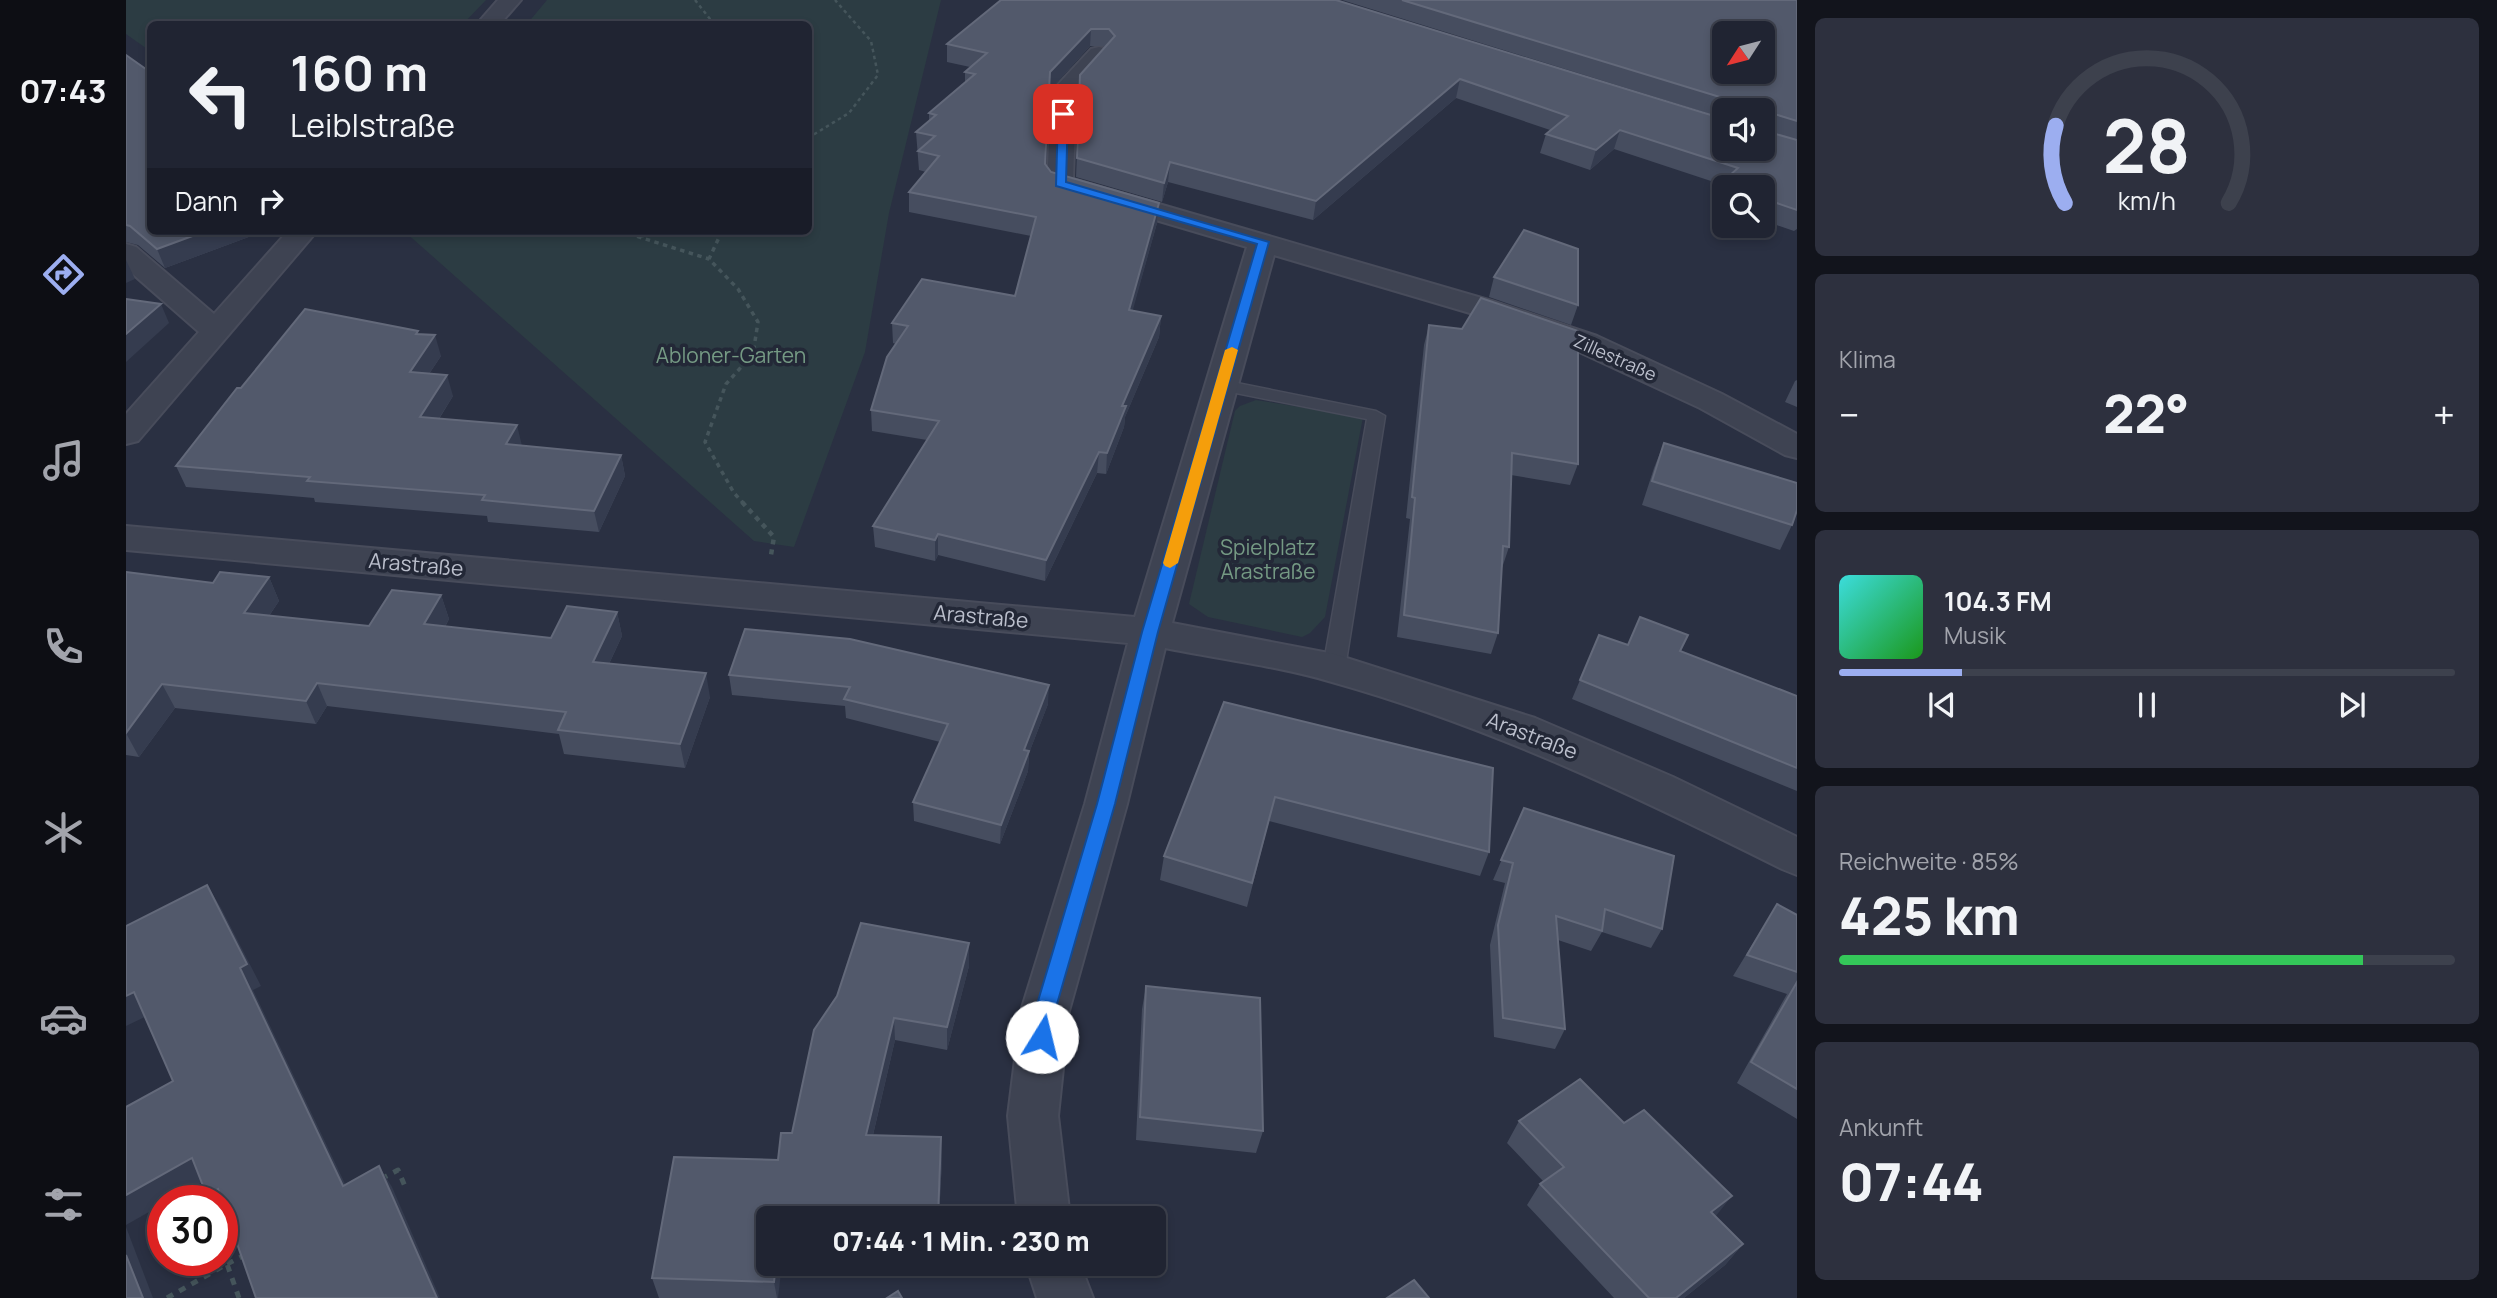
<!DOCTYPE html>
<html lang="de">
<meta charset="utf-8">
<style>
body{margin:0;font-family:Manrope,sans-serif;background:#2d303e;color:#f1f3f6;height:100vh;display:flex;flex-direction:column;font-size:26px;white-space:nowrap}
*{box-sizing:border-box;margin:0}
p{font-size:23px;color:#a2a4ac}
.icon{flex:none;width:38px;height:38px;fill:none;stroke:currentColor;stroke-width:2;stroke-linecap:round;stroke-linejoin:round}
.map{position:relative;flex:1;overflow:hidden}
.drawer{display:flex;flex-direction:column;gap:18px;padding:18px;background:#12141c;width:700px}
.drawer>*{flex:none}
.hud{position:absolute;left:21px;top:21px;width:665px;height:214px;border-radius:10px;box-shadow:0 4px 10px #0003,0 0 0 2px #3d414d;background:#202432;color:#f1f3f6;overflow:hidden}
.needle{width:46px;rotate:234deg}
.buttons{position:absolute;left:1586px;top:21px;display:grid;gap:14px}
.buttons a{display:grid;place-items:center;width:63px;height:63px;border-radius:10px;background:#202432;box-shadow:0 4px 10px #0003,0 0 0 2px #3d414d;font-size:35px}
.speed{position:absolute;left:21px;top:1185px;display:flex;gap:14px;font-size:35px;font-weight:700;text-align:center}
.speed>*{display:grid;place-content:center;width:91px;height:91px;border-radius:50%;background:#202432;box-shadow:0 4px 10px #0003,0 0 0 2px #3d414d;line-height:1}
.speed .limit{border:10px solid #d22;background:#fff;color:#111}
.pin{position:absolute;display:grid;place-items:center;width:60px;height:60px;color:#fff;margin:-30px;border-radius:14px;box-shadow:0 4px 10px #0006}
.me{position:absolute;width:77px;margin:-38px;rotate:9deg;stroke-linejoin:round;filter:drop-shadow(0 0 5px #0008)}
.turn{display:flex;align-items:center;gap:24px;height:147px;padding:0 28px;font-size:32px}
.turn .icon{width:91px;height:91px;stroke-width:2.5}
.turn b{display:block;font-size:49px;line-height:60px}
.then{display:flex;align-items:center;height:66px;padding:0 28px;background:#0003;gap:14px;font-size:26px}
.big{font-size:52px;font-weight:800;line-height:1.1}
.drawer .card{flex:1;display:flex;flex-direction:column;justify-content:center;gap:10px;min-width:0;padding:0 24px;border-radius:10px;background:#2d303e}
.drawer .dial{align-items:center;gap:0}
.dial svg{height:182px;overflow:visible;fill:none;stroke:#3d414d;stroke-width:7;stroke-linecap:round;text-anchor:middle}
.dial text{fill:#f1f3f6;stroke:none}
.song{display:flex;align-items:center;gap:21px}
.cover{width:84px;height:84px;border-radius:10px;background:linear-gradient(135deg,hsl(180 70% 55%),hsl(120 70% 35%))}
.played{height:7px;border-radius:4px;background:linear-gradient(90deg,#9caef0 20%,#3d414d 20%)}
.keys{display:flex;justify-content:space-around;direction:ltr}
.heat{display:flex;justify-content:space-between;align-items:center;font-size:38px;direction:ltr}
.charge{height:10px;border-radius:5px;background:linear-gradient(90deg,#34c759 85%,#3d414d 0)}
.trip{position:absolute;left:630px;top:1206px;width:410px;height:70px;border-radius:10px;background:#202432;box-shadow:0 4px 10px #0003,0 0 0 2px #3d414d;font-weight:800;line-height:70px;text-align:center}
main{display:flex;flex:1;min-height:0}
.dock{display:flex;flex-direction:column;width:126px;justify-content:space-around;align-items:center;background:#0d0e14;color:#a2a4ac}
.dock .icon{width:49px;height:49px}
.dock .current{color:#9caef0}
.dock b{font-size:32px;color:#f1f3f6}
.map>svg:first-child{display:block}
</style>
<main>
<nav class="dock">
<b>07:43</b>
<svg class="icon current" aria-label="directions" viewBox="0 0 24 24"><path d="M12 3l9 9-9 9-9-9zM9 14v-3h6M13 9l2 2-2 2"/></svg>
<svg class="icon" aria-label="music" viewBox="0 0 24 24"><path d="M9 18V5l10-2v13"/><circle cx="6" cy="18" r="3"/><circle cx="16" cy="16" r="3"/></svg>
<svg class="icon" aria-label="phone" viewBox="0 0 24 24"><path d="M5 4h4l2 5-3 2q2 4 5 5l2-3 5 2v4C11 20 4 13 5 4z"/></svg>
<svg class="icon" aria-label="climate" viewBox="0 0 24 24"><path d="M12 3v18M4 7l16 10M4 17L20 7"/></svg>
<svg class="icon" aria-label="car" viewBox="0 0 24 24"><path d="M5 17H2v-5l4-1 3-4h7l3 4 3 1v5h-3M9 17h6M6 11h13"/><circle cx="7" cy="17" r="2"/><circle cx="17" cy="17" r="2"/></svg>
<svg class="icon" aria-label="filters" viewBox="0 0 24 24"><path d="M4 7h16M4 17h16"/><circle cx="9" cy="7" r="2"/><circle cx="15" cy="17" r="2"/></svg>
</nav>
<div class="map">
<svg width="1671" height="1298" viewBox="0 0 1671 1298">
<rect width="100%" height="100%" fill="#2a3042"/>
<g fill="#2c3c43">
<path d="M 0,0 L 360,0 L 337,24 L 24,24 L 24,51 L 0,34 Z"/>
<path d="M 421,0 L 815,0 L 763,213 L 739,352 L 668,547 L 628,541 L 278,231 L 682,231 L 682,24 L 401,24 Z"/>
<path d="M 1130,400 L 1237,417 L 1199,617 L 1184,633 L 1176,637 L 1082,617 L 1063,604 L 1109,411 L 1114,406 Z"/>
</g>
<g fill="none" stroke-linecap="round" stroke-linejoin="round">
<defs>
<path id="service" d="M 1096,380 L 1250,411 L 1259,416 L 1219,668 L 1216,673 L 1208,676 L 1200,673 L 1197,668 L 1241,419 L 1090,389 L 1087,385 Z"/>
<g id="minor">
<path d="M 372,0 L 395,0 L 374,24 L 351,24 Z"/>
<path d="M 973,47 L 981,49 L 985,54 L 950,92 L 947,179 L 1366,301 L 1471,336 L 1596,394 L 1671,434 L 1671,458 L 1659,455 L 1574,408 L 1449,350 L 1344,313 L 1148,255 L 1046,623 L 1208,654 L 1409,718 L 1547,777 L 1671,837 L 1671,875 L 1656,869 C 1510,796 1363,726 1206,682 C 1152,666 1094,659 1039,648 L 1001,804 L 943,1011 L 932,1116 L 944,1218 L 892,1218 L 882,1116 L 895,1011 L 959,804 L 1002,643 L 0,550 L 0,526 L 1009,617 L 1121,247 L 925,189 L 921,183 L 926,91 L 965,49 Z"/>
<path d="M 162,231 L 191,231 L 12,441 L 0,444 L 0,414 L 73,332 L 0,268 L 0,244 L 10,247 L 88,314 Z"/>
<path d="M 900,1264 L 954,1264 L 967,1298 L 911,1298 Z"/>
</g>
</defs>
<use href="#service" stroke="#484c5b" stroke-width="3"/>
<use href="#minor" stroke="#484c5b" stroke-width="4"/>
<g stroke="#45555b" stroke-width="2.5" stroke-dasharray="3.5 3.5" stroke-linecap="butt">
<path d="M 569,0 L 588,24"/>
<path d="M 682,138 L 723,113 L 752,75 L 745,41 L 709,0"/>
</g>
<g stroke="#45555b" stroke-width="3.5" stroke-dasharray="4.5 4.5" stroke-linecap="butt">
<path d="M 494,231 L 583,259"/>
<path d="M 596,231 L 583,259 L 612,289 L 632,322 L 627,354 L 600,384 L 579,442 L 608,493 L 618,504"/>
<path d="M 515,236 L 541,231"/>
</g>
<path stroke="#45555b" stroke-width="4.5" stroke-dasharray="5 5" stroke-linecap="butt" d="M 616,502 L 648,537 L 645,555"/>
<g stroke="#45555b" stroke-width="5" stroke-dasharray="7 7" stroke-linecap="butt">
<path d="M 255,1179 L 272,1170 L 281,1191"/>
<path d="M 101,1264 L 119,1255"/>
<path d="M 41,1298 L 101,1264 L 113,1298"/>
</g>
<use href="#service" fill="#3e4352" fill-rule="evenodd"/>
<use href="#minor" fill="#3e4352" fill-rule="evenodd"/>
</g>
<g fill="#464d5f" fill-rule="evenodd">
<path d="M 875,0 L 1581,113 L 1216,0 L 1671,0 L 1671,229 L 1668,231 L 1636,220 L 1636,187 L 1598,187 L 1598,207 L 1587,204 L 1594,184 L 1488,149 L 1464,170 L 1414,153 L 1420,134 L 1424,130 L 1330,98 L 1187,220 L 1042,182 L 1036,202 L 950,177 L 954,75 L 979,46 L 964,46 L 923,91 L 919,164 L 925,172 L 1033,203 L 1031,223 L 1006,311 L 1035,316 L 1033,337 L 999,417 L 998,427 L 980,474 L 971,473 L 919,581 L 812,555 L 809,561 L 749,547 L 747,526 L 801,440 L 746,431 L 745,410 L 770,344 L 767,343 L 766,323 L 889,296 L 905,236 L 783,212 L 783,192 L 800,172 L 793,170 L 790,132 L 803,121 L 803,113 L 839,83 L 839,72 L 844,67 L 821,62 L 821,44 ZM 1598,110 L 1636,110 L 1598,149 Z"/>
<path d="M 0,55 L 24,231 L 131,234 L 39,268 L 12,245 L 0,242 Z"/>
<path d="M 1368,277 L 1452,305 L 1445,325 L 1363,297 Z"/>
<path d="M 1303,325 L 1452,464 L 1444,485 L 1385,475 L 1383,547 L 1376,568 L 1372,633 L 1365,654 L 1271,637 L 1284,519 L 1280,518 L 1298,345 Z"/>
<path d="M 292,331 L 292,334 L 315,356 L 303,374 L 327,396 L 313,419 L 396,446 L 495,455 L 499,476 L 473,532 L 362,522 L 361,516 L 189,502 L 188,498 L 60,487 L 50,466 L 115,388 Z"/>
<path d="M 1671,380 L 1671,407 L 1659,402 L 1669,381 Z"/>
<path d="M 1538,443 L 1666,525 L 1654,550 L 1516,505 L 1528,468 Z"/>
<path d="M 0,572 L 87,583 L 143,577 L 153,601 L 143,616 L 243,626 L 315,595 L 323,619 L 319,627 L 425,638 L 491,612 L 496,636 L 483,664 L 584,697 L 559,768 L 438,754 L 433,734 L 201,706 L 190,724 L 49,708 L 13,757 L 0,755 Z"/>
<path d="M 1473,635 L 1502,645 L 1554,651 L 1671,696 L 1671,791 L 1446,699 Z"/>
<path d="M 603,675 L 922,704 L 903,753 L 902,771 L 874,844 L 788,821 L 787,802 L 814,742 L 720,718 L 719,706 L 606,695 Z"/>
<path d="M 1098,702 L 1363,852 L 1354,876 L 1143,821 L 1121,907 L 1034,880 L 1038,856 Z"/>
<path d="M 1398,808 L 1536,929 L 1525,948 L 1476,932 L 1465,951 L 1432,940 L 1439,1029 L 1429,1049 L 1368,1037 L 1364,945 L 1379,883 L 1367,880 Z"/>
<path d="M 1651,904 L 1671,915 L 1671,1119 L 1611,1083 L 1661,994 L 1607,976 Z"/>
<path d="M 843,966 L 821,1050 L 769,1040 L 747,1135 L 816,1159 L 813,1218 L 642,1218 L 652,1298 L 533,1298 L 526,1278 L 652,1160 L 666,1133 L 711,996 Z"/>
<path d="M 1020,986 L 1137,1131 L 1130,1153 L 1010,1140 L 1016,1009 Z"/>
<path d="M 1393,1121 L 1589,1217 L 1617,1244 L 1599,1265 L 1558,1298 L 1488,1298 L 1401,1205 L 1414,1184 L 1417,1181 L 1381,1143 Z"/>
</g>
<g fill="#353c4f">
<path d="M 965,29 L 964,46 L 923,91 L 924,72 Z"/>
<path d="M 1334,79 L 1330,98 L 1187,220 L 1190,201 Z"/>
<path d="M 1494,130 L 1488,149 L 1464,170 L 1470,150 Z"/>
<path d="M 1044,162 L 1042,182 L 1036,202 L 1038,183 Z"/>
<path d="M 1033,203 L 1031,223 L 1001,331 L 1003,310 Z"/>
<path d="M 80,231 L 130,231 L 131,234 L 39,268 L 31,249 Z"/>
<path d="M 0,260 L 9,279 L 0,283 Z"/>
<path d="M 35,304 L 43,323 L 0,362 L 0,334 Z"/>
<path d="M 1035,316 L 1033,337 L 999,417 L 998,427 L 980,474 L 981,453 L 996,406 Z"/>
<path d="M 292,331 L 298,352 L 309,335 L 315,356 L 290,393 L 284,372 L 290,334 Z"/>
<path d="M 321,375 L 327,396 L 300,439 L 294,417 Z"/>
<path d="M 391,425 L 396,446 L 380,444 Z"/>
<path d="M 973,452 L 971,473 L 919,581 L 920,560 Z"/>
<path d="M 495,455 L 499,476 L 473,532 L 468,511 Z"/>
<path d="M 812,534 L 812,555 L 809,561 L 809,540 Z"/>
<path d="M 143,577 L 153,601 L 129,636 L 118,613 Z"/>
<path d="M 315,595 L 323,619 L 307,648 L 298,624 Z"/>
<path d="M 491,612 L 496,636 L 473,685 L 467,662 Z"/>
<path d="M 580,673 L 584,697 L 559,768 L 554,744 Z"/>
<path d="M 191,683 L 201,706 L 190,724 L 180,701 Z"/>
<path d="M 36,684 L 49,708 L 13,757 L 0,733 Z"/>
<path d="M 923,685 L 922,704 L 903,753 L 902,771 L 874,844 L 875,825 L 898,750 Z"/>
<path d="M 81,885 L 95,908 L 135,986 L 127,990 L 230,1207 L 217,1186 L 114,968 Z"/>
<path d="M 843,943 L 843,966 L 821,1050 L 821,1027 Z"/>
<path d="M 8,992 L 23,1015 L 0,1026 L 0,996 Z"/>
<path d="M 768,1018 L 769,1040 L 742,1156 L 740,1135 Z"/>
<path d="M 815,1137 L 816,1159 L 813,1218 L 812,1218 Z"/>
<path d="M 66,1158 L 82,1179 L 44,1200 L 37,1200 L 37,1204 L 0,1225 L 0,1195 Z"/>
<path d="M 253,1166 L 266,1187 L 314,1298 L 311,1298 Z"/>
<path d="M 92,1189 L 107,1210 L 97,1216 L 96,1200 L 85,1200 L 81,1196 Z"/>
<path d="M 1606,1196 L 1589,1217 L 1585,1212 Z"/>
<path d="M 0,1227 L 27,1298 L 17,1298 L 0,1255 Z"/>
<path d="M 1617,1244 L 1599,1265 L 1558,1298 L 1550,1298 Z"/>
<path d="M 650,1264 L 656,1264 L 652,1298 L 651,1298 L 648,1282 Z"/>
</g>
<g fill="#52596b" stroke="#63697a" stroke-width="2" fill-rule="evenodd">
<path d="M 875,0 L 1210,0 L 1598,119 L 1598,149 L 1636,149 L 1636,110 L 1607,110 L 1607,101 L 1276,0 L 1671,0 L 1671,121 L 1642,112 L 1639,131 L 1671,140 L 1671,210 L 1636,198 L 1636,187 L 1604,187 L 1594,184 L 1612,168 L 1494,130 L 1470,150 L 1420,134 L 1442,116 L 1334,79 L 1190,201 L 1044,162 L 1038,183 L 951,158 L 954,75 L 989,36 L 983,29 L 965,29 L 924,72 L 919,164 L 925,172 L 1033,203 L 1003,310 L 1035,316 L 996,406 L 1000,406 L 981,453 L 973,452 L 920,560 L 812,534 L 809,540 L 747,526 L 813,421 L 745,410 L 761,357 L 782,326 L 766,323 L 796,279 L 889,296 L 910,217 L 783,192 L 813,156 L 792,151 L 809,136 L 790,132 L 810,115 L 803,113 L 849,74 L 839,72 L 861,53 L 821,44 ZM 1598,33 L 1636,33 L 1636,72 L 1598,72 Z"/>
<path d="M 0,55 L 24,72 L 24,231 L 80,231 L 31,249 L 4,226 L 0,225 Z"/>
<path d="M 1398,230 L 1452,249 L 1452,305 L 1368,277 Z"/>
<path d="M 1355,298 L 1452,331 L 1452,464 L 1386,453 L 1383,547 L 1377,546 L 1372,633 L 1278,615 L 1289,498 L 1286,497 L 1303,325 L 1336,329 Z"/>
<path d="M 0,299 L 35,304 L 0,334 Z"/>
<path d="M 179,309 L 292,331 L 290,334 L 309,335 L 284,372 L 321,375 L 294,417 L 391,425 L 380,444 L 495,455 L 468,511 L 356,500 L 359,495 L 181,481 L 184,477 L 50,466 L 111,388 L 115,388 Z"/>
<path d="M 1538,443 L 1671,483 L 1671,510 L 1666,525 L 1526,481 Z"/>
<path d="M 0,572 L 87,583 L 94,572 L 143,577 L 118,613 L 243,626 L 266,590 L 315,595 L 298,624 L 425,638 L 441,606 L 491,612 L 467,662 L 580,673 L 554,744 L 432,730 L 440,712 L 191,683 L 180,701 L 36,684 L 0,733 Z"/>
<path d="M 1514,617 L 1562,635 L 1554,651 L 1671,696 L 1671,768 L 1454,680 L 1473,635 L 1502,645 Z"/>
<path d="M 619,629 L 724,639 L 923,685 L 898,750 L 903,751 L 875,825 L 787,802 L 822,724 L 718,699 L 724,687 L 603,675 Z"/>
<path d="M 1098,702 L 1367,768 L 1363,852 L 1149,797 L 1126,883 L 1038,856 Z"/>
<path d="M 1398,808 L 1548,856 L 1536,929 L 1479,909 L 1476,931 L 1430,916 L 1439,1029 L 1377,1018 L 1372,925 L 1387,863 L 1375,860 Z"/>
<path d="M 81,885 L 121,964 L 114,968 L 217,1186 L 253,1166 L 311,1298 L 130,1298 L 92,1189 L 81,1196 L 66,1158 L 0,1195 L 0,1107 L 47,1081 L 8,992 L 0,996 L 0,926 Z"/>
<path d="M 1651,904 L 1671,915 L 1671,972 L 1621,955 Z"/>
<path d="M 735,923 L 843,943 L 821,1027 L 768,1018 L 740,1135 L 815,1137 L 812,1218 L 642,1218 L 642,1264 L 650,1264 L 648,1282 L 526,1278 L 548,1157 L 652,1160 L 655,1133 L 666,1133 L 688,1030 L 711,996 Z"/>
<path d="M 1671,982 L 1671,1089 L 1625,1062 Z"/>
<path d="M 1020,986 L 1134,998 L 1137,1131 L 1014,1117 Z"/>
<path d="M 1454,1079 L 1498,1123 L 1518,1110 L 1606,1196 L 1585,1212 L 1617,1244 L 1550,1298 L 1523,1298 L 1414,1184 L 1438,1167 L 1393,1121 Z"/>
<path d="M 0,1255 L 17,1298 L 0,1298 Z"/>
<path d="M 1288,1280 L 1303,1298 L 1261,1298 Z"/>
<path d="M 772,1291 L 776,1298 L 761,1298 Z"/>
</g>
<path fill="#1a73e8" stroke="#114b97" stroke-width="2" d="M 937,111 L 942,114 L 940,182 L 1143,242 L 1032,632 L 989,804 L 929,1011 L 923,1043 L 916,1046 L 909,1043 L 906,1037 L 909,1011 L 971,804 L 1016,632 L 1131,244 L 930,186 L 932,114 Z"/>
<path fill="#f59e0b" d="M 1106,347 L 1112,350 L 1052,563 L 1044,568 L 1039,566 L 1037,563 L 1099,350 Z"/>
<g text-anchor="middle" stroke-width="7" stroke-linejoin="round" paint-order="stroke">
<g font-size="18" fill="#bbbfcc" stroke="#232837">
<text transform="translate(1489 358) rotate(24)" y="6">Zillestraße</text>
</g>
<g font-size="21" fill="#759a84" stroke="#232837">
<text x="605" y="363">Abloner-Garten</text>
<text x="1142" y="555">Spielplatz<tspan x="1142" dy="24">Arastraße</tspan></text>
</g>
<g font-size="21" fill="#bbbfcc" stroke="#232837">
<text transform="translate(290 565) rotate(5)" y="7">Arastraße</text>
<text transform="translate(855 617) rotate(5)" y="7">Arastraße</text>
<text transform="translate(1406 736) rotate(21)" y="7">Arastraße</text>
</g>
</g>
</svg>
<div class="buttons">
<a><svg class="needle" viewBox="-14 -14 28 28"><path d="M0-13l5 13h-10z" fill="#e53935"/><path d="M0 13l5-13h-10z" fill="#a2a4ac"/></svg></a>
<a><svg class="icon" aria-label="sound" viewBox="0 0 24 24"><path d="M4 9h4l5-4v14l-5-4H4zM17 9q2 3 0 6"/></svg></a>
<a><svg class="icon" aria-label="search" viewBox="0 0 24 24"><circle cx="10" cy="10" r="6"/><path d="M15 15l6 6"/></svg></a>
</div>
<div class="speed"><div class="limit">30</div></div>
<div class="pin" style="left:937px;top:114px;background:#d93025"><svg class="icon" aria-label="arrive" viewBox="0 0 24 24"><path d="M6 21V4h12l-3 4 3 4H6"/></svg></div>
<svg class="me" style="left:916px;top:1037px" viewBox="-20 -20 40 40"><circle r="19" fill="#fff"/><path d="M0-13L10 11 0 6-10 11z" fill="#1a73e8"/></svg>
<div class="trip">07:44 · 1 Min. · 230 m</div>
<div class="hud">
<div class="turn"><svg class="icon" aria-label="left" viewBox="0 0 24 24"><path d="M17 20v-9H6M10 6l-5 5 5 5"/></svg><div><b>160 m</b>Leiblstraße</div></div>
<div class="then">Dann<svg class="icon" aria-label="right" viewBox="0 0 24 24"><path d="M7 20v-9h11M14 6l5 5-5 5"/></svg></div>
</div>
</div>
<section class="drawer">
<div class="card dial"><svg viewBox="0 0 100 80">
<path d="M14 69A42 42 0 1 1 86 69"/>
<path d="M14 69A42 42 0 0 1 10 35" stroke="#9caef0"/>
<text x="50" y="56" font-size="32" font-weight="700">28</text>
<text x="50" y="72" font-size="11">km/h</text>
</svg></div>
<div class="card"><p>Klima</p>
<div class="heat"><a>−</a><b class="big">22°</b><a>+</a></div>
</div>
<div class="card">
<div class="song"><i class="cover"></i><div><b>104.3 FM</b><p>Musik</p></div></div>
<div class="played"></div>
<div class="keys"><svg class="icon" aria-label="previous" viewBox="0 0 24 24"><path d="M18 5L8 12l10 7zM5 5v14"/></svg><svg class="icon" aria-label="pause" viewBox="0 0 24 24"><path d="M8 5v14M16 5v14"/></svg><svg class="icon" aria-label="next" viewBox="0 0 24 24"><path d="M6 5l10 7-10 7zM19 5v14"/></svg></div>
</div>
<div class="card"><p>Reichweite · 85%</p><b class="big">425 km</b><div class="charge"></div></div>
<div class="card"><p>Ankunft</p><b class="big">07:44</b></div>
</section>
</main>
